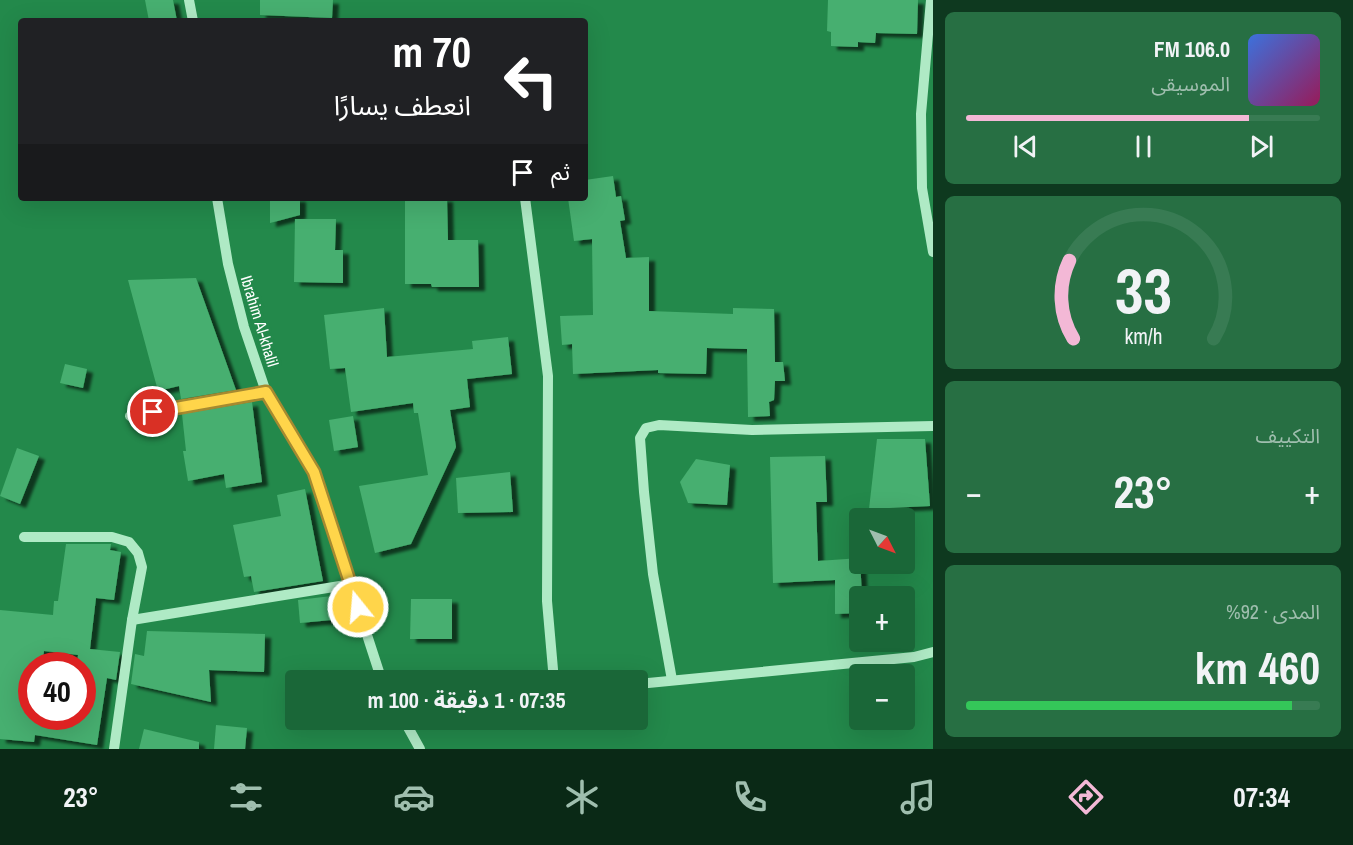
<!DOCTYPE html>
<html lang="ar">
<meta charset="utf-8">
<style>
body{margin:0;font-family:"Archivo Narrow","Noto Sans Arabic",sans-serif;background:#276f43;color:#f1f3f6;direction:rtl;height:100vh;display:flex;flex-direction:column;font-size:22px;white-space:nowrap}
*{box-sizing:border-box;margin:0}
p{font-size:20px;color:#9fbeae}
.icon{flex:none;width:33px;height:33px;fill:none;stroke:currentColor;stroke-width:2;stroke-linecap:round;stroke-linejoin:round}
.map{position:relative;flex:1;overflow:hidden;direction:ltr}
.details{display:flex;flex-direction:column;gap:12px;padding:12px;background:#0e391f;width:420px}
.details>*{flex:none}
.guide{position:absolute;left:18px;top:18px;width:570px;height:183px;border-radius:6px;box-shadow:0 6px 24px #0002;direction:rtl;background:#202124;color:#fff;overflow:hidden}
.needle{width:39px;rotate:132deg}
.fabs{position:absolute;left:849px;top:508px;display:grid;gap:12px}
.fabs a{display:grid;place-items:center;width:66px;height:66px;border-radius:6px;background:#1a6738;box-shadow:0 6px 24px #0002;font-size:30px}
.speed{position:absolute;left:18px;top:652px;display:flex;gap:12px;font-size:30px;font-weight:700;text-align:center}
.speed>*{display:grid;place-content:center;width:78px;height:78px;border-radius:50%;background:#1a6738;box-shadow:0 6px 24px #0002;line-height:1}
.speed .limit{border:9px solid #d22;background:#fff;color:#111}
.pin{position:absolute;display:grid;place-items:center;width:51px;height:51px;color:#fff;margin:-26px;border:3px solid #fff;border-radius:50%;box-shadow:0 2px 6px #0007}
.me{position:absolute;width:66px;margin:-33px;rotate:343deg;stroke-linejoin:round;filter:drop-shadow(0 0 4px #0008)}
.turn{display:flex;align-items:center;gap:21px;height:126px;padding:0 18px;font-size:27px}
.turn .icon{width:78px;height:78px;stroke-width:2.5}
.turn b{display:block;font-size:42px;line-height:51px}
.then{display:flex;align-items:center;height:57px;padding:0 18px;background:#0003;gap:12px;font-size:22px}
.big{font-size:45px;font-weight:700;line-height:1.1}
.details .tile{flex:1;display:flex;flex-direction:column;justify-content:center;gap:9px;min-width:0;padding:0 21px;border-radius:9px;background:#276f43}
.details .dial{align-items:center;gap:0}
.dial svg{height:156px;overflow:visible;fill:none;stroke:#387b53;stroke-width:7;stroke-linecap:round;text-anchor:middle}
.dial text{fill:#f1f3f6;stroke:none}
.song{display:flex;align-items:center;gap:18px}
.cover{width:72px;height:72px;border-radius:9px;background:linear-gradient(135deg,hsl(220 70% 55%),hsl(330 70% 35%))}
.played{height:6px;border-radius:3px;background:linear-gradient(90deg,#f3b8d6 80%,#387b53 80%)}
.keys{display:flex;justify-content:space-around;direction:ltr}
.heat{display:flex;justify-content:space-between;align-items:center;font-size:33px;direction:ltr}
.charge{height:9px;border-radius:4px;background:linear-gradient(90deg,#34c759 92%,#387b53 0)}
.trip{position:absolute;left:285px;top:670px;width:363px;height:60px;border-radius:6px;background:#1a6738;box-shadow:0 6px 24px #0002;font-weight:700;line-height:60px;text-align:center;direction:rtl}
.tab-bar{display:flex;height:96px;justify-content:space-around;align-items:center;background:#0a2916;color:#9fbeae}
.tab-bar .icon{width:42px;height:42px}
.tab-bar .selected{color:#f3b8d6}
.tab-bar b{font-size:27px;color:#f1f3f6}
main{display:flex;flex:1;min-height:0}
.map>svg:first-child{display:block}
</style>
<main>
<section class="details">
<div class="tile">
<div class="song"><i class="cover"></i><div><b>106.0 FM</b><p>الموسيقى</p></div></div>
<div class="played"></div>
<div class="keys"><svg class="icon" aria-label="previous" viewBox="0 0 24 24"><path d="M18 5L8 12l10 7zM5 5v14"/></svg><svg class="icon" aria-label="pause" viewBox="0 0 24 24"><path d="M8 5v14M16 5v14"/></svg><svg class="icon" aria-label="next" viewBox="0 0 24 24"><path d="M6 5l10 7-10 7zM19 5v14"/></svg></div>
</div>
<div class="tile dial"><svg viewBox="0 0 100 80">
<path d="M14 69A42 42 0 1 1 86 69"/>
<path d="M14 69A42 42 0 0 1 12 29" stroke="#f3b8d6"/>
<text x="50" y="56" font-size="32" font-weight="700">33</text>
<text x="50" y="72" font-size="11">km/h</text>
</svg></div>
<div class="tile"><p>التكييف</p>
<div class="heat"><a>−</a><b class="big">23°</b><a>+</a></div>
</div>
<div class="tile"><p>المدى · 92%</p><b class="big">460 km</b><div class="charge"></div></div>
</section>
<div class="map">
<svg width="933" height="749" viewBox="0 0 933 749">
<defs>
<filter id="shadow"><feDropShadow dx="6" dy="4" stdDeviation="1.5" flood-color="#0009"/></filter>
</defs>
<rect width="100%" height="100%" fill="#23894b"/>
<g fill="#47af6f" fill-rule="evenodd" filter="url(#shadow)">
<path d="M 145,0 L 173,0 L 177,21 L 149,21 Z"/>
<path d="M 260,0 L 333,0 L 332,18 L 260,15 Z"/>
<path d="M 828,0 L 918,0 L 917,34 L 876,33 L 875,43 L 858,42 L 858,47 L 831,46 L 831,32 L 827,31 Z"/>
<path d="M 613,176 L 616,197 L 621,196 L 625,220 L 620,221 L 626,258 L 649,257 L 649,311 L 733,314 L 733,308 L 774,309 L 775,362 L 783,362 L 785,381 L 775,381 L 774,400 L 769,402 L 770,416 L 748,417 L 747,349 L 707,348 L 706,374 L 658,373 L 658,370 L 573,374 L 572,344 L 562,345 L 560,316 L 593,315 L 592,239 L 574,241 L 568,198 L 585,198 L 585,180 Z"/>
<path d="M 270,198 L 300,198 L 300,215 L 270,223 Z"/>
<path d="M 405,198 L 447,198 L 448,240 L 478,240 L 479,287 L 432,287 L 431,284 L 405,284 Z"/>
<path d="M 295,219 L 336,219 L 335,250 L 343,250 L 343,283 L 294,282 Z"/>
<path d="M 196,278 L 236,390 L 181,399 L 179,386 L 158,391 L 128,280 Z"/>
<path d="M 384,308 L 387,357 L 473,349 L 472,341 L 508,337 L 512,374 L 467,379 L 470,407 L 450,410 L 456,447 L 411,544 L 375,553 L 359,486 L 428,475 L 418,413 L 414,413 L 413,403 L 351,412 L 345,368 L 330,369 L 324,315 Z"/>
<path d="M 65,364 L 87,369 L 83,388 L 60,383 Z"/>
<path d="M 252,402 L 262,482 L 226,488 L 224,474 L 188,481 L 183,451 L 186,451 L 182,414 Z"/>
<path d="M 353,416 L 358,447 L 334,451 L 329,420 Z"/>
<path d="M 877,439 L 925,439 L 930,506 L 869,509 Z"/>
<path d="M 17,448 L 39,456 L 20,504 L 0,496 Z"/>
<path d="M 825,456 L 827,502 L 816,502 L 818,561 L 860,558 L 862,597 L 860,597 L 860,613 L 835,614 L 835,580 L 773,583 L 770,457 Z"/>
<path d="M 696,459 L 730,465 L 727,505 L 688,503 L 680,482 Z"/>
<path d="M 510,472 L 513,512 L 458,513 L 456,478 Z"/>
<path d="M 305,489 L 323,581 L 254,592 L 251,576 L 244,577 L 233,525 L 281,516 L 277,495 Z"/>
<path d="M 66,544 L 111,544 L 110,550 L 121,552 L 114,600 L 96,598 L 90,649 L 120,652 L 116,680 L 107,678 L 97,745 L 35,735 L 34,742 L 0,739 L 0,610 L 53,615 L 54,601 L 58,601 ZM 44,651 L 78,655 L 77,666 L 82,666 L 82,717 L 32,717 L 32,666 L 42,666 Z"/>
<path d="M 340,595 L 342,619 L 300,623 L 298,600 Z"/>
<path d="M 411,599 L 452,599 L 452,639 L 410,639 Z"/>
<path d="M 147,631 L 265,634 L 264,672 L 209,670 L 211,702 L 131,684 L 135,654 L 144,656 Z"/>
<path d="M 216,725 L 247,728 L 245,749 L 214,749 Z"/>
<path d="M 144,729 L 199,742 L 199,749 L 139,749 Z"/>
</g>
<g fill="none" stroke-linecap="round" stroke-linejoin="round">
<g stroke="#afeac5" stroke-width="10">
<path d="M 189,0 L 193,21"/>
<path d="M 931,0 L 921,114 L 922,188 L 933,252"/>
<path d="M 217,198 L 228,264 L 244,327 L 266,392 L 314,472 L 382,681"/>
<path d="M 525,198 L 548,376 L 547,601 L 554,681"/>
<path d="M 130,416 L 266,392"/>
<path d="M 24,537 L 112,537 L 129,542 L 138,553 L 142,567 L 132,620 L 114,749"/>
<path d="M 132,620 L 352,584"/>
<path d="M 672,680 L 653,574 L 644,492 L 640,438 L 646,428 L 659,425 L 752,430 L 933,426"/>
<path d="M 638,684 L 914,657 L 933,652"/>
<path d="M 404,720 L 420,749"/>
</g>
</g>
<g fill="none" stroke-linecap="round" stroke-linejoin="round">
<defs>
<path id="route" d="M 153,412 L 266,392 L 314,472 L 358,607"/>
</defs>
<use href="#route" stroke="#a68a30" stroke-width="15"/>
<use href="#route" stroke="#ffd54a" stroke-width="10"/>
</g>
<g text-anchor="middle" stroke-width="6" stroke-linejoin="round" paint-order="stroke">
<g font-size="16" fill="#fff" stroke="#23894b">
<text transform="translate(260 321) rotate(73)" y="6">Ibrahim Al-khalil</text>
</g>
</g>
</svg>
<div class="fabs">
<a><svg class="needle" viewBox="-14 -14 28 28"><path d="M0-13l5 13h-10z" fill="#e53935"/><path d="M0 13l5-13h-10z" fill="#9fbeae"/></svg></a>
<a>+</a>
<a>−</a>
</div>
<div class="speed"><div class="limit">40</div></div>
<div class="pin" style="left:153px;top:412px;background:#d93025"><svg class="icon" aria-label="arrive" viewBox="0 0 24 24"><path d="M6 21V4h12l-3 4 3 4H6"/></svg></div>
<svg class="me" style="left:358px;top:607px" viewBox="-20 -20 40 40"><circle r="17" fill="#ffd54a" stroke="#fff" stroke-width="3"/><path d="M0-11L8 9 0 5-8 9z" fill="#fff"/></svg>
<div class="trip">07:35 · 1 دقيقة · 100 m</div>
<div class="guide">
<div class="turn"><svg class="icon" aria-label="left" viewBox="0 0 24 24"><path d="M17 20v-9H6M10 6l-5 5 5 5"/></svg><div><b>70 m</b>انعطف يسارًا</div></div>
<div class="then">ثم<svg class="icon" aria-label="arrive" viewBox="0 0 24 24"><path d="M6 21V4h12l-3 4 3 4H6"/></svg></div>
</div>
</div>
</main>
<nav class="tab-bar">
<b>07:34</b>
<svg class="icon selected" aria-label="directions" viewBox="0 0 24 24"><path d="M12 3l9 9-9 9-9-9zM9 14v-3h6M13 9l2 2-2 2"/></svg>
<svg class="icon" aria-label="music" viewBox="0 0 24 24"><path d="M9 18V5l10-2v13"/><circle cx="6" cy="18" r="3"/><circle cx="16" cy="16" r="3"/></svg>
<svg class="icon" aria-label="phone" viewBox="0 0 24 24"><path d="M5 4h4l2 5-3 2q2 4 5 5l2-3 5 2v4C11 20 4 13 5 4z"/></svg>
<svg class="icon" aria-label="climate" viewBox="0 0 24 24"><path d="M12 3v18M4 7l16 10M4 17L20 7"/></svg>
<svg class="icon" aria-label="car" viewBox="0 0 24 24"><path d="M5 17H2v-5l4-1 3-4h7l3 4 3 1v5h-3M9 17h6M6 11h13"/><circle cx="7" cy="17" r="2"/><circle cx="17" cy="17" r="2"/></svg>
<svg class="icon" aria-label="filters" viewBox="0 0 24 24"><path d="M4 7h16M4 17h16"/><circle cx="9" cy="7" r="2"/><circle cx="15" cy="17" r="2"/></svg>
<b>23°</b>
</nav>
